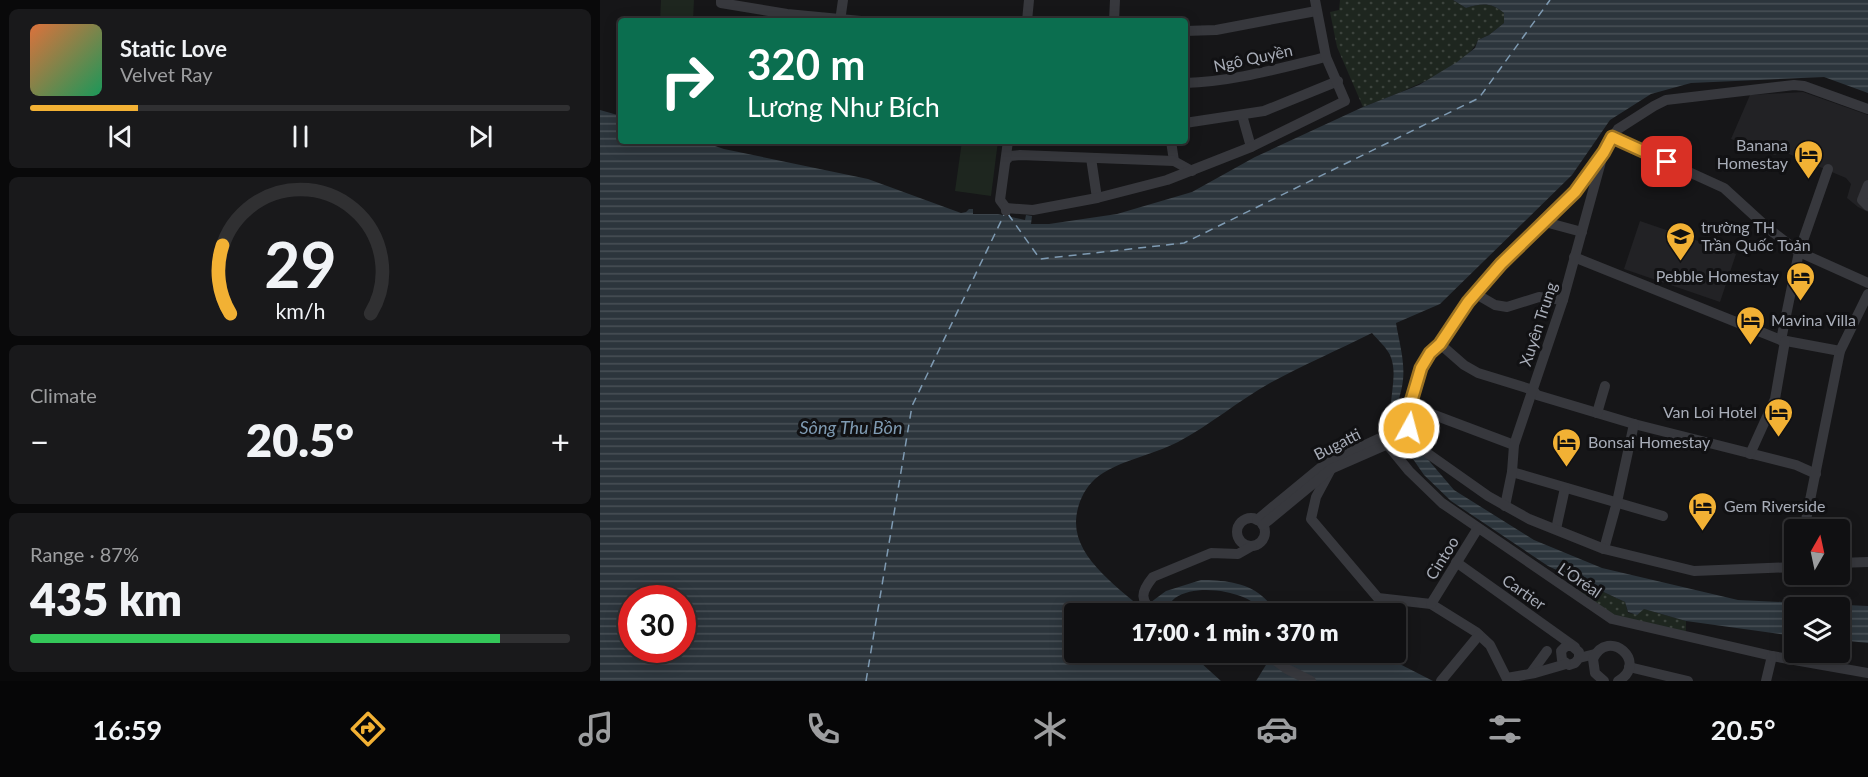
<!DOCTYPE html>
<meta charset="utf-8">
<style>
body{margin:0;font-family:Lato,sans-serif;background:#19191b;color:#f1f3f6;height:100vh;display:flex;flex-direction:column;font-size:22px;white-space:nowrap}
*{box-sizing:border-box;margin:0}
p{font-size:20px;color:#9c9d9f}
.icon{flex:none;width:33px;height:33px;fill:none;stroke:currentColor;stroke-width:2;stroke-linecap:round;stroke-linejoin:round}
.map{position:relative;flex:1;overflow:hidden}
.panel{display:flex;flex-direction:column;gap:9px;padding:9px;background:#09090a;width:600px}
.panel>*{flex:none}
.top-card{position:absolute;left:18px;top:18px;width:570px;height:126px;border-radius:6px;box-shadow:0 3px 15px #0003,0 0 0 2px #303032;background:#0b6e4f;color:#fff;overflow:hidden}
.needle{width:39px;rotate:9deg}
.tools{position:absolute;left:1184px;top:519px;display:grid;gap:12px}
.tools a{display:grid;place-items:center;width:66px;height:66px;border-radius:6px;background:#101012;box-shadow:0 3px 15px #0003,0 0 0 2px #303032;font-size:30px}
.speed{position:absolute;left:18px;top:585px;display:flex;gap:12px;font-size:30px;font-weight:700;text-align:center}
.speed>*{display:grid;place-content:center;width:78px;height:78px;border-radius:50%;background:#101012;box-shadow:0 3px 15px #0003,0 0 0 2px #303032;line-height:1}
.speed .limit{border:9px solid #d22;background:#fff;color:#111}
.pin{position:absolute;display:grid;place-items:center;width:51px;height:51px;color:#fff;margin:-26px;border-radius:12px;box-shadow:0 3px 9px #0006}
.me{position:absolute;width:66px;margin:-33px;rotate:7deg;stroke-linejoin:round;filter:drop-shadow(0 0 4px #0008)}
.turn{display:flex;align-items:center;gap:21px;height:126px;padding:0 30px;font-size:27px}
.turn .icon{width:78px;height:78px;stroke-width:2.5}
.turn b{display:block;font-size:42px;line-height:51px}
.big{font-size:45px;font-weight:800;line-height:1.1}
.panel .widget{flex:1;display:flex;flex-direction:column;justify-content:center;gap:9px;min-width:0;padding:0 21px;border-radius:9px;background:#19191b}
.panel .dial{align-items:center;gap:0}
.dial svg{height:156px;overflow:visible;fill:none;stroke:#303032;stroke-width:7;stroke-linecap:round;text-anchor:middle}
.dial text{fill:#f1f3f6;stroke:none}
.song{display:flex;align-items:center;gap:18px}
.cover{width:72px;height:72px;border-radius:9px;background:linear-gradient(135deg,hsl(20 70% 55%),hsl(150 70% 35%))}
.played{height:6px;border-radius:3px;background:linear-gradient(90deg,#f2b134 20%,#303032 20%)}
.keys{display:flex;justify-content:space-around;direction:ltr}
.heat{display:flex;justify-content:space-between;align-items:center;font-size:33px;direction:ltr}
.charge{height:9px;border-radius:4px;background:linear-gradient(90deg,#34c759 87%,#303032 0)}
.trip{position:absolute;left:464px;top:603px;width:342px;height:60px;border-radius:6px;background:#101012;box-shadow:0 3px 15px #0003,0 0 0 2px #303032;font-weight:800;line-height:60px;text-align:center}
.dock{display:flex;height:96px;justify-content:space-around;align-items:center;background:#060607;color:#9c9d9f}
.dock .icon{width:42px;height:42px}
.dock .selected{color:#f2b134}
.dock b{font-size:27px;color:#f1f3f6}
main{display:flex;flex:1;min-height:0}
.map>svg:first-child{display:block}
</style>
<main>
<section class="panel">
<div class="widget">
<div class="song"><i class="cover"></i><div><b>Static Love</b><p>Velvet Ray</p></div></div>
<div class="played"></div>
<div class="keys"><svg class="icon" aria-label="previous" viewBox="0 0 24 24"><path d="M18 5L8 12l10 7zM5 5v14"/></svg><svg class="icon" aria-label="pause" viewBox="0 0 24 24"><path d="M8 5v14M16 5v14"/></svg><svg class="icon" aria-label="next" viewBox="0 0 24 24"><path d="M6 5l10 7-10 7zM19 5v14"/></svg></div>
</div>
<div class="widget dial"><svg viewBox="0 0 100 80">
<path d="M14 69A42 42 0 1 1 86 69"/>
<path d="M14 69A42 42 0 0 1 10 34" stroke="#f2b134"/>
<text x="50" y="56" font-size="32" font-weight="700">29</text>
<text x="50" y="72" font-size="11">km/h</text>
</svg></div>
<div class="widget"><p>Climate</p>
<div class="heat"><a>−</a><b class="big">20.5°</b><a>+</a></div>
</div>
<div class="widget"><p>Range · 87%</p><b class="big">435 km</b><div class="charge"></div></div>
</section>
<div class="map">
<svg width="1268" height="681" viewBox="0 0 1268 681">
<defs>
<pattern id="green-dots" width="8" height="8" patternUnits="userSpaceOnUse" patternTransform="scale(1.5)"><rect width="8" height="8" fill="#1e261f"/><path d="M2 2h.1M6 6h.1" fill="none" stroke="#3c433d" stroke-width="1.8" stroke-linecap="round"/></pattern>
<pattern id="water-rules" width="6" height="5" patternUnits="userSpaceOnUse" patternTransform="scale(1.5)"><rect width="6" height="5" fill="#2c353c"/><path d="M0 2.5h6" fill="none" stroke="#485056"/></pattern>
</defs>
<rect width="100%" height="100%" fill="#161618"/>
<g fill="#222225">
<path d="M 1203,92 L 1268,115 L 1268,212 L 1258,207 L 1247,198 L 1251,184 L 1246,178 L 1182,151 L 1175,155 L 1131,139 L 1150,95 Z"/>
<path d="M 1040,221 L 1136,254 L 1120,302 L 1024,269 Z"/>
</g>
<g fill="url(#green-dots)">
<path d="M 740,0 L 853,0 L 866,8 C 881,3 892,2 904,13 L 904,23 L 889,35 L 878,40 C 867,69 791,96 763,107 L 737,47 L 730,12 L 739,10 Z"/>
<path d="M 984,583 L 1025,602 L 1028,613 L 1034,614 L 1044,609 L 1086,621 L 1086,633 L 1011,616 L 979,594 Z"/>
</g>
<g fill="#1e261f">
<path d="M 61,0 L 94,0 L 93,21 L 60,21 Z"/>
<path d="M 362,141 L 398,141 L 391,196 L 355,191 Z"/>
</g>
<g fill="url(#water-rules)" fill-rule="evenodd">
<path d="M 853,0 L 1268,0 L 1268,93 L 1224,77 L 1091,83 L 1051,94 L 1010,120 L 972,175 L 840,304 L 796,323 C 799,341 805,361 803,380 C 801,398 795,402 800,422 L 794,425 C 785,402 800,378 790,355 C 786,347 778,340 772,333 C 738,350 703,365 670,383 C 638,401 610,425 578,442 C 553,455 516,461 495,479 C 483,490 476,507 476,523 C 476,560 522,590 547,613 L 474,614 L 474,652 L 590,653 L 621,681 L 0,681 L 0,110 L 21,116 L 21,141 L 100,141 L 124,149 L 268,179 L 361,213 L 366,212 L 369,209 L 373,209 L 373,214 L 398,214 L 425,220 L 426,215 L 432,216 L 431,224 L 449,224 L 517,214 L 592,192 L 655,157 L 763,107 L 819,85 L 857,62 L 875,48 L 878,40 L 889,35 L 904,23 L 904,13 C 892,2 881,3 866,8 ZM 32,598 L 82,598 L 82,650 L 32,650 Z"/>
<path d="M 813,442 L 854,490 L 934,540 L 1002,568 L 1138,600 L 1268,606 L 1268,643 L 1239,640 L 1239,608 L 1194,608 L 1194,636 L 1086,621 L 1044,609 L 1037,615 L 1028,612 L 1025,602 L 948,566 L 851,501 L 824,475 L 804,446 Z"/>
<path d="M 601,580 C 621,580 646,582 662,596 C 668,601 673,608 679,613 C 662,613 658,603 643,597 C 623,589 593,586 575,598 C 570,602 567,608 564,613 L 551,602 L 566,591 Z"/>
<path d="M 674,652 L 758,652 L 786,657 L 833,681 L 656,681 Z"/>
</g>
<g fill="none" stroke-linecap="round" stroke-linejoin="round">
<g stroke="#7f9bb3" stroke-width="1.5" stroke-dasharray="8 6" stroke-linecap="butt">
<path d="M 408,214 L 440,259 L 584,243 L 879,98 L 950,0"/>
<path d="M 266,681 L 312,406 L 404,215"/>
</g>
<g stroke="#37383d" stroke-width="10">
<path d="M 121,0 L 121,3 L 187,14 L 261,21"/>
<path d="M 240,21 L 243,0"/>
<path d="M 427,21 L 429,0"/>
<path d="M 514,21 L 515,0"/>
<path d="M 585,31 L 616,30 L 716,11"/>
<path d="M 585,83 C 633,82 680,68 726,57"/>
<path d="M 642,115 L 651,147"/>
<path d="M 585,123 L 664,111 L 738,81"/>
<path d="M 1012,137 L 1124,188 L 1170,230 L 1199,252 L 1268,283"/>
<path d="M 571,141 L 574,161"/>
<path d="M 491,158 L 497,198"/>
<path d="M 406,160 L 410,156 L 420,155 L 574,161 L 592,171"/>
<path d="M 1268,185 L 1262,200 L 1268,206"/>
<path d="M 406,208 L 400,200 L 408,141"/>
<path d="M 406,211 L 406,208 L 433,210 L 497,198 L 567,180 L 651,147 L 745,101 L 726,57 L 715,0"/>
<path d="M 945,222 L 982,232"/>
<path d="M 974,257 L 1181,340 L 1240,351"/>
<path d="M 876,294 L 895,305 L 907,307 L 939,297 L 963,300"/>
<path d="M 1181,340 L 1199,252 L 1228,169"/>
<path d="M 840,344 L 864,365 L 878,373 L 933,390 L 937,395 L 1034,424 L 1196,465 L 1216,474"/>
<path d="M 808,412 L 829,413 L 914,445"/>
<path d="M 997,413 L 1005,386"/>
<path d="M 787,444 L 809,471 L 842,503 L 1012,619 L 1172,656 L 1268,673"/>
<path d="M 1150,454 L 1175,399 L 1185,341"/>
<path d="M 731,469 L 716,497 L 711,519 L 778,598 L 831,604 L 876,632 L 890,645 L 908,681"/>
<path d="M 912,472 L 1063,516"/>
<path d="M 905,506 L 912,472 L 914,445 L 963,300 L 1002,158"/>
<circle cx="651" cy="532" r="14"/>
<path d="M 657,520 L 726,463 L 791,433 L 809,428"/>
<path d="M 663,525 L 731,469 L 811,434"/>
<path d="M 956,529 L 965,488"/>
<path d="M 1204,530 L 1240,351 L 1268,294"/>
<path d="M 1004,549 L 1017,502 L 1034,424"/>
<path d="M 856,562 L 975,647"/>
<path d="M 1239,563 L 1268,562"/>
<path d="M 1194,567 L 1094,571 L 1004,549 L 929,519 L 888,496 L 820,448 L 811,434 L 808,412 L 821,368 L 868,301 L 901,264 L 975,192 L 1018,129 L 1054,106 L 1066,100 L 1194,85 L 1204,86 L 1268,109"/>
<path d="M 831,604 L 878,528"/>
<path d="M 554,614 C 540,599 540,593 553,577 L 611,553 L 638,554 L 652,546"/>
<path d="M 664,652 L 687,669 L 711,681"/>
<path d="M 979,658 L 979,652 L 972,646 L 966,646 L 961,651 L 962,660 L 969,665 L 975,663 L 979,658 L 995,654"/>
<path d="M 1029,667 L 1088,681"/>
<path d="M 931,673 L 947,651"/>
<path d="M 907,678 L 935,673 L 966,664"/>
<path d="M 841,681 L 879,635"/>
<path d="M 1004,681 L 995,673 L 993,659 C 1008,626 1050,663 1018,681"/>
<path d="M 1166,681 L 1172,656"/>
</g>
</g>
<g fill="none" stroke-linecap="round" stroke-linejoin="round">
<defs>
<path id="route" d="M 809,428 L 808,412 L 821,368 L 830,353 L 840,344 L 868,302 L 901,264 L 975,192 L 1004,152 L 1012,137 L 1067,162"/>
</defs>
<use href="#route" stroke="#9d7322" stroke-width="15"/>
<use href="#route" stroke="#f2b134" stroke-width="10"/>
</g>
<defs>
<symbol id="hotel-pin" viewBox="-11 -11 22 30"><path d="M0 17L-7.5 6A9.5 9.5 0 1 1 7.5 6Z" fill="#f2b134" stroke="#111113"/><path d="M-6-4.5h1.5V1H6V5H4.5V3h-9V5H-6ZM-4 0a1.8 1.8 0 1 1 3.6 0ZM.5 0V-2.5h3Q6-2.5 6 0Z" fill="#111"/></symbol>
<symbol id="school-pin" viewBox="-11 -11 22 30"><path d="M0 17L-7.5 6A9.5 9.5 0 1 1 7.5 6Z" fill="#f2b134" stroke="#111113"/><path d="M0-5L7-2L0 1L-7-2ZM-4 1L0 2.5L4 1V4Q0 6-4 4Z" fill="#111"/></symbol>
</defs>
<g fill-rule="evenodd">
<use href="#hotel-pin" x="1192" y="138" width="33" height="45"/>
<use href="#school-pin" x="1064" y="220" width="33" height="45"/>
<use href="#hotel-pin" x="1184" y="260" width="33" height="45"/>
<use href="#hotel-pin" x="1134" y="304" width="33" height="45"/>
<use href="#hotel-pin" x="1162" y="396" width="33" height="45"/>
<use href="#hotel-pin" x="950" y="426" width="33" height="45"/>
<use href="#hotel-pin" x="1086" y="490" width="33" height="45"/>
</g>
<g text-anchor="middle" stroke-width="6" stroke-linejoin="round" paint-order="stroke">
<g font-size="16" fill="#a8adb8" stroke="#111113">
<text transform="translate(653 58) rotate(-12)" y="6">Ngô Quyền</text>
<text transform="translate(938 324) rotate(-72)" y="6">Xuyên Trung</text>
<text transform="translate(737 444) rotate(-27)" y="6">Bugatti</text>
<text transform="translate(842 558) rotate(-58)" y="6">Cintoo</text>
<text transform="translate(980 580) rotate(34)" y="6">L’Oréal</text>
<text transform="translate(924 592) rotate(35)" y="6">Cartier</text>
</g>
<g font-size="16" fill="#a8adb8" stroke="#111113" text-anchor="start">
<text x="1188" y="151" text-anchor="end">Banana<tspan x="1188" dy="18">Homestay</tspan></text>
<text x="1101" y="233">trường TH<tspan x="1101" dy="18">Trần Quốc Toản</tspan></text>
<text x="1179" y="282" text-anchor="end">Pebble Homestay</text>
<text x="1171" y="326">Mavina Villa</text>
<text x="1157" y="418" text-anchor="end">Van Loi Hotel</text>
<text x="988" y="448">Bonsai Homestay</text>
<text x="1124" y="512">Gem Riverside</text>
</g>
<g font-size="18" font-style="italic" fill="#7f9bb3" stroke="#111113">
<text x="251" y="434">Sông Thu Bồn</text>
</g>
</g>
</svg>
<div class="tools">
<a><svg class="needle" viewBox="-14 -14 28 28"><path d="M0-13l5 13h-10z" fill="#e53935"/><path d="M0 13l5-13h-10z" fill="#9c9d9f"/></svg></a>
<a><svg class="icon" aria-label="layers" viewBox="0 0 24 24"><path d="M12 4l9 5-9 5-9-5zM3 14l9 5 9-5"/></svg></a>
</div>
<div class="speed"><div class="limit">30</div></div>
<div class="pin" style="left:1067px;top:162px;background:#d93025"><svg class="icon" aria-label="arrive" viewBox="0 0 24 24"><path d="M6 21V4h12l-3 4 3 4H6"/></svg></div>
<svg class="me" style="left:809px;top:428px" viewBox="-20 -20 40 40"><circle r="17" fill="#f2b134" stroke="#fff" stroke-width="3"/><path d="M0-11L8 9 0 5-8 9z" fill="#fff"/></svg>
<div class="trip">17:00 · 1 min · 370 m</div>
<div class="top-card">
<div class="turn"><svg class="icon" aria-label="right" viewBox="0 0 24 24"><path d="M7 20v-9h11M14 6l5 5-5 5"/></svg><div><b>320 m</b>Lương Như Bích</div></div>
</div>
</div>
</main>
<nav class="dock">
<b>16:59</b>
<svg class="icon selected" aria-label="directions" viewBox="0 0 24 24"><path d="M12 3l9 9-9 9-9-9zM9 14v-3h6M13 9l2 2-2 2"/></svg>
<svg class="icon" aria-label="music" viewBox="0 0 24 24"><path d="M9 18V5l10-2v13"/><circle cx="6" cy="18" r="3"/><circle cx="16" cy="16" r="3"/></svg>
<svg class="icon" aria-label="phone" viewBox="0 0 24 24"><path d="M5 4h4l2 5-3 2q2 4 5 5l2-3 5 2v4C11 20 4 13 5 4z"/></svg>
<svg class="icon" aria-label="climate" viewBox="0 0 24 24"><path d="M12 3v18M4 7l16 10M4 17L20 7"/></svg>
<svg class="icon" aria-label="car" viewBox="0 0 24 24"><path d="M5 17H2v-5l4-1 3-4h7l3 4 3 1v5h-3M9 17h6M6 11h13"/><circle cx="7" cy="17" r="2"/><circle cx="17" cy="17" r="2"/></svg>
<svg class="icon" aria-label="filters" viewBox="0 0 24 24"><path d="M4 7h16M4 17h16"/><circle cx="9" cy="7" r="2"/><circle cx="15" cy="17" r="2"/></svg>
<b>20.5°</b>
</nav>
